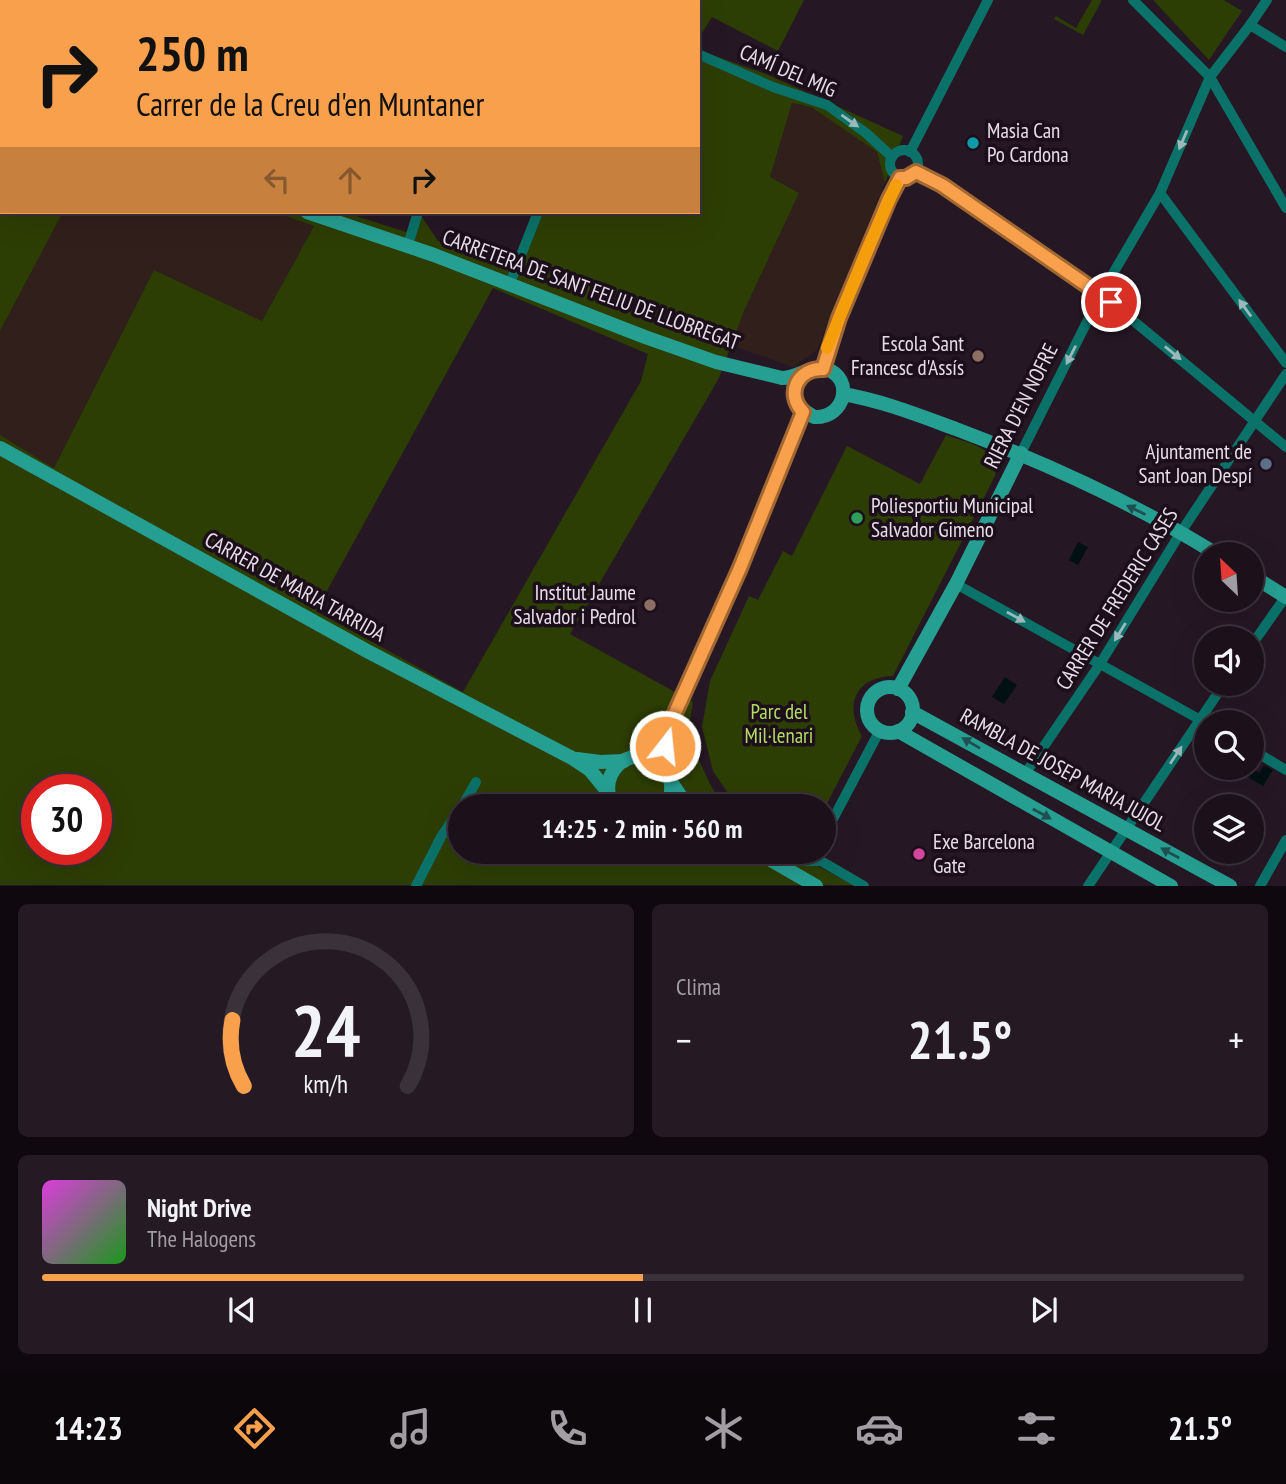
<!DOCTYPE html>
<html lang="es">
<meta charset="utf-8">
<style>
body{margin:0;font-family:"PT Sans Narrow",sans-serif;background:#251a24;color:#f1f3f6;height:100vh;display:flex;flex-direction:column;font-size:26px;white-space:nowrap}
*{box-sizing:border-box;margin:0}
p{font-size:23px;color:#a09da3}
.icon{flex:none;width:38px;height:38px;fill:none;stroke:currentColor;stroke-width:2;stroke-linecap:round;stroke-linejoin:round}
.map{position:relative;height:886px;overflow:hidden}
.details{display:flex;flex-direction:column;gap:18px;padding:18px;background:#0f090f;flex:1}
.details>*{flex:none}
.guide{position:absolute;left:0px;top:0px;width:700px;height:214px;box-shadow:0 7px 28px #0002,0 0 0 2px #3a313a;background:#f9a04d;color:#111;overflow:hidden}
.needle{width:46px;rotate:335deg}
.fabs{position:absolute;left:1194px;top:542px;display:grid;gap:14px}
.fabs a{display:grid;place-items:center;width:70px;height:70px;border-radius:50%;background:#1c111b;box-shadow:0 7px 28px #0002,0 0 0 2px #3a313a;font-size:35px}
.speed{position:absolute;left:21px;top:774px;display:flex;gap:14px;font-size:35px;font-weight:700;text-align:center}
.speed>*{display:grid;place-content:center;width:91px;height:91px;border-radius:50%;background:#1c111b;box-shadow:0 7px 28px #0002,0 0 0 2px #3a313a;line-height:1}
.speed .limit{border:10px solid #d22;background:#fff;color:#111}
.pin{position:absolute;display:grid;place-items:center;width:60px;height:60px;color:#fff;margin:-30px;border:4px solid #fff;border-radius:50%;box-shadow:0 2px 7px #0007}
.me{position:absolute;width:77px;margin:-38px;rotate:16deg;stroke-linejoin:round;filter:drop-shadow(0 0 5px #0008)}
.turn{display:flex;align-items:center;gap:24px;height:147px;padding:0 21px;font-size:32px}
.turn .icon{width:91px;height:91px;stroke-width:2.5}
.turn b{display:block;font-size:49px;line-height:60px}
.lanes{display:flex;align-items:center;height:66px;padding:0 21px;background:#0003;justify-content:center;gap:35px;direction:ltr}
.lanes .off{opacity:.35}
.big{font-size:52px;font-weight:800;line-height:1.1}
.details .tile{flex:1;display:flex;flex-direction:column;justify-content:center;gap:10px;min-width:0;padding:0 24px;border-radius:10px;background:#251a24}
.details .dial{align-items:center;gap:0}
.dial svg{height:182px;overflow:visible;fill:none;stroke:#3a313a;stroke-width:7;stroke-linecap:round;text-anchor:middle}
.dial text{fill:#f1f3f6;stroke:none}
.song{display:flex;align-items:center;gap:21px}
.cover{width:84px;height:84px;border-radius:10px;background:linear-gradient(135deg,hsl(300 70% 55%),hsl(120 70% 35%))}
.played{height:7px;border-radius:4px;background:linear-gradient(90deg,#f9a04d 50%,#3a313a 50%)}
.keys{display:flex;justify-content:space-around;direction:ltr}
.heat{display:flex;justify-content:space-between;align-items:center;font-size:38px;direction:ltr}
.details .tiles{flex:1;display:grid;gap:18px;grid-template-columns:1fr 1fr}
.tile:last-child{grid-column:span 2}
.trip{position:absolute;left:448px;top:794px;width:388px;height:70px;border-radius:35px;background:#1c111b;box-shadow:0 7px 28px #0002,0 0 0 2px #3a313a;font-weight:800;line-height:70px;text-align:center}
.tabs{display:flex;height:112px;justify-content:space-around;align-items:center;background:#0b070b;color:#a09da3}
.tabs .icon{width:49px;height:49px}
.tabs .selected{color:#f9a04d}
.tabs b{font-size:32px;color:#f1f3f6}
.map>svg:first-child{display:block}
</style>
<div class="map">
<svg width="1286" height="886" viewBox="0 0 1286 886">
<rect width="100%" height="100%" fill="#261724"/>
<g fill="#311f1b">
<path d="M 792,103 L 811,107 L 877,152 L 885,183 L 817,350 L 793,367 L 731,345 L 744,311 L 799,193 L 770,177 Z"/>
<path d="M 63,212 L 274,212 L 314,226 L 262,321 L 154,270 L 54,468 L 0,435 L 0,331 Z"/>
</g>
<g fill="#2d3e04" fill-rule="evenodd">
<path d="M 0,0 L 420,0 L 2,2 L 2,212 L 63,212 L 0,331 Z"/>
<path d="M 623,0 L 804,0 L 778,51 L 712,17 L 698,40 L 698,2 Z"/>
<path d="M 1092,0 L 1102,0 L 1083,35 L 1054,19 L 1056,16 L 1076,28 Z"/>
<path d="M 1153,0 L 1224,0 L 1242,11 L 1209,60 Z"/>
<path d="M 698,50 L 766,74 L 903,136 L 885,183 L 877,152 L 811,107 L 792,103 L 770,177 L 799,193 L 744,311 L 719,378 L 570,634 L 693,702 C 692,709 690,717 690,724 C 690,746 711,789 724,807 L 460,807 L 460,852 L 792,852 L 853,885 L 0,885 L 0,435 L 54,468 L 154,270 L 262,321 L 314,226 L 274,212 L 344,212 L 406,232 L 420,214 L 438,241 L 512,270 L 536,212 L 698,212 ZM 493,288 L 648,354 L 641,381 L 463,692 L 316,611 ZM 37,789 L 96,789 L 96,849 L 37,849 Z"/>
<path d="M 946,435 C 965,442 1002,448 995,476 L 893,676 C 855,677 844,705 862,736 L 824,809 L 824,807 L 737,807 L 713,771 L 702,727 L 710,681 L 749,596 L 758,600 L 783,551 L 792,556 L 847,446 L 920,484 Z"/>
</g>
<g fill="#011112">
<path d="M 1078,542 L 1088,547 L 1078,565 L 1069,560 Z"/>
<path d="M 1005,677 L 1017,685 L 1004,704 L 992,697 Z"/>
<path d="M 1264,765 L 1273,770 L 1263,786 L 1246,776 L 1251,768 L 1259,773 Z"/>
</g>
<g fill="none" stroke-linecap="round" stroke-linejoin="round">
<g stroke="#0b7269" stroke-width="10">
<path d="M 1133,0 L 1210,77 L 1286,208"/>
<path d="M 500,2 L 501,0"/>
<path d="M 630,2 L 631,0"/>
<path d="M 1250,25 L 1286,47"/>
<path d="M 698,54 L 773,87 L 827,105 L 866,133 L 892,157"/>
<circle cx="904" cy="164" r="14"/>
<path d="M 910,152 L 988,0"/>
<path d="M 916,172 L 942,185 L 1101,294 L 1286,447"/>
<path d="M 1160,193 L 1286,363"/>
<path d="M 408,245 L 418,212"/>
<path d="M 510,283 L 538,212"/>
<path d="M 823,369 L 839,318 L 889,199 L 900,178"/>
<path d="M 1021,453 L 1101,294 L 1160,193 L 1210,77 L 1250,25 L 1267,0"/>
<path d="M 956,584 L 1206,723"/>
<path d="M 1251,646 L 1286,596"/>
<path d="M 1251,749 L 1286,770"/>
<path d="M 638,757 L 655,744 L 670,724 L 740,568 L 803,412"/>
<path d="M 666,771 L 665,749 L 670,727"/>
<path d="M 1025,774 L 1100,664 L 1181,532 L 1286,374"/>
<path d="M 462,807 L 476,782"/>
<path d="M 824,836 L 880,730"/>
<path d="M 805,861 L 821,861 L 864,886"/>
<path d="M 416,886 L 441,837 L 460,809"/>
<path d="M 1088,886 L 1224,684"/>
<path d="M 1260,886 L 1286,840"/>
</g>
<g stroke="#269f93" stroke-width="14">
<path d="M 307,212 L 434,255 L 645,337 L 716,362 L 782,378 C 796,378 811,365 826,369 C 855,378 845,419 814,417 L 799,407 C 792,394 794,382 805,373"/>
<path d="M 843,394 C 883,401 918,415 956,429 C 1046,463 1136,504 1218,555"/>
<path d="M 0,448 L 367,651 L 572,758 L 590,770 L 608,792"/>
<path d="M 1251,575 L 1286,597"/>
<circle cx="890" cy="710" r="23"/>
<path d="M 898,689 L 956,584 L 1021,453"/>
<path d="M 912,712 L 1230,886"/>
<path d="M 898,731 L 1171,886"/>
<path d="M 577,759 L 600,762 L 624,761"/>
<path d="M 671,782 L 688,807"/>
<path d="M 614,807 C 608,797 606,786 611,775 C 629,736 689,765 666,807"/>
<path d="M 757,852 L 816,886"/>
</g>
<g stroke="#60ded0" stroke-width="19">
<path d="M 116,2 L 120,0"/>
<path d="M 197,2 L 201,0"/>
<path d="M 0,47 L 2,46"/>
<path d="M 0,85 L 2,84"/>
</g>
</g>
<defs><path id="oneway-solid" d="M-6-.8H1V-3.2L6.5 0L1 3.2V.8H-6Z" transform="scale(1.75)"/></defs>
<g fill="#9bb8bb">
<use href="#oneway-solid" transform="translate(850 121) rotate(35)"/>
<use href="#oneway-solid" transform="translate(1183 140) rotate(113)"/>
<use href="#oneway-solid" transform="translate(1245 308) rotate(-126)"/>
<use href="#oneway-solid" transform="translate(1173 353) rotate(39)"/>
<use href="#oneway-solid" transform="translate(1071 355) rotate(117)"/>
<use href="#oneway-solid" transform="translate(1016 617) rotate(29)"/>
<use href="#oneway-solid" transform="translate(1120 632) rotate(122)"/>
<use href="#oneway-solid" transform="translate(1176 755) rotate(-56)"/>
</g>
<g fill="#204f51">
<use href="#oneway-solid" transform="translate(1136 510) rotate(-154)"/>
<use href="#oneway-solid" transform="translate(971 743) rotate(-150)"/>
<use href="#oneway-solid" transform="translate(1042 814) rotate(29)"/>
<use href="#oneway-solid" transform="translate(1170 853) rotate(-151)"/>
</g>
<g fill="none" stroke-linecap="round" stroke-linejoin="round">
<defs>
<path id="route" d="M 665,746 L 670,724 L 740,568 L 803,412 C 785,393 798,368 823,369 L 839,318 L 889,199 L 900,178 L 906,178 L 916,172 L 942,185 L 1111,302"/>
</defs>
<use href="#route" stroke="#a26832" stroke-width="18"/>
<use href="#route" stroke="#f9a04d" stroke-width="12"/>
<path stroke="#f59e0b" stroke-width="12" d="M 827,348 L 867,250 L 896,185"/>
</g>
<circle fill="#0f9aa8" stroke="#1c0e1b" stroke-width="2.5" cx="973" cy="143" r="7"/>
<g fill="#8d6e63" stroke="#1c0e1b" stroke-width="2.5">
<circle cx="978" cy="356" r="7"/>
<circle cx="650" cy="605" r="7"/>
</g>
<circle fill="#5c6f8a" stroke="#1c0e1b" stroke-width="2.5" cx="1266" cy="464" r="7"/>
<circle fill="#2e9e5b" stroke="#1c0e1b" stroke-width="2.5" cx="857" cy="518" r="7"/>
<circle fill="#d1479c" stroke="#1c0e1b" stroke-width="2.5" cx="919" cy="854" r="7"/>
<g text-anchor="middle" stroke-width="7" stroke-linejoin="round" paint-order="stroke">
<g font-size="21" fill="#e8dee7" stroke="#1c0e1b">
<text transform="translate(788 71) rotate(23)" y="7">CAMÍ DEL MIG</text>
<text transform="translate(591 290) rotate(20)" y="7">CARRETERA DE SANT FELIU DE LLOBREGAT</text>
<text transform="translate(1021 406) rotate(-63)" y="7">RIERA D'EN NOFRE</text>
<text transform="translate(295 587) rotate(29)" y="7">CARRER DE MARIA TARRIDA</text>
<text transform="translate(1117 599) rotate(-58)" y="7">CARRER DE FREDERIC CASES</text>
<text transform="translate(1063 770) rotate(29)" y="7">RAMBLA DE JOSEP MARIA JUJOL</text>
</g>
<g font-size="21" fill="#e8dee7" stroke="#1c0e1b" text-anchor="start">
<text x="987" y="138">Masia Can<tspan x="987" dy="24">Po Cardona</tspan></text>
<text x="964" y="351" text-anchor="end">Escola Sant<tspan x="964" dy="24">Francesc d'Assís</tspan></text>
<text x="1252" y="459" text-anchor="end">Ajuntament de<tspan x="1252" dy="24">Sant Joan Despí</tspan></text>
<text x="871" y="513">Poliesportiu Municipal<tspan x="871" dy="24">Salvador Gimeno</tspan></text>
<text x="636" y="600" text-anchor="end">Institut Jaume<tspan x="636" dy="24">Salvador i Pedrol</tspan></text>
<text x="933" y="849">Exe Barcelona<tspan x="933" dy="24">Gate</tspan></text>
</g>
<g font-size="21" fill="#b2dd62" stroke="#1c0e1b">
<text x="779" y="719">Parc del<tspan x="779" dy="24">Mil·lenari</tspan></text>
</g>
</g>
</svg>
<div class="fabs">
<a><svg class="needle" viewBox="-14 -14 28 28"><path d="M0-13l5 13h-10z" fill="#e53935"/><path d="M0 13l5-13h-10z" fill="#a09da3"/></svg></a>
<a><svg class="icon" aria-label="sound" viewBox="0 0 24 24"><path d="M4 9h4l5-4v14l-5-4H4zM17 9q2 3 0 6"/></svg></a>
<a><svg class="icon" aria-label="search" viewBox="0 0 24 24"><circle cx="10" cy="10" r="6"/><path d="M15 15l6 6"/></svg></a>
<a><svg class="icon" aria-label="layers" viewBox="0 0 24 24"><path d="M12 4l9 5-9 5-9-5zM3 14l9 5 9-5"/></svg></a>
</div>
<div class="speed"><div class="limit">30</div></div>
<div class="pin" style="left:1111px;top:302px;background:#d93025"><svg class="icon" aria-label="arrive" viewBox="0 0 24 24"><path d="M6 21V4h12l-3 4 3 4H6"/></svg></div>
<svg class="me" style="left:665px;top:746px" viewBox="-20 -20 40 40"><circle r="17" fill="#f9a04d" stroke="#fff" stroke-width="3"/><path d="M0-11L8 9 0 5-8 9z" fill="#fff"/></svg>
<div class="trip">14:25 · 2 min · 560 m</div>
<div class="guide">
<div class="turn"><svg class="icon" aria-label="right" viewBox="0 0 24 24"><path d="M7 20v-9h11M14 6l5 5-5 5"/></svg><div><b>250 m</b>Carrer de la Creu d'en Muntaner</div></div>
<div class="lanes"><svg class="icon off" aria-label="left" viewBox="0 0 24 24"><path d="M17 20v-9H6M10 6l-5 5 5 5"/></svg><svg class="icon off" aria-label="ahead" viewBox="0 0 24 24"><path d="M12 20V5M6 11l6-6 6 6"/></svg><svg class="icon" aria-label="right" viewBox="0 0 24 24"><path d="M7 20v-9h11M14 6l5 5-5 5"/></svg></div>
</div>
</div>
<section class="details">
<div class="tiles">
<div class="tile dial"><svg viewBox="0 0 100 80">
<path d="M14 69A42 42 0 1 1 86 69"/>
<path d="M14 69A42 42 0 0 1 9 40" stroke="#f9a04d"/>
<text x="50" y="56" font-size="32" font-weight="700">24</text>
<text x="50" y="72" font-size="11">km/h</text>
</svg></div>
<div class="tile"><p>Clima</p>
<div class="heat"><a>−</a><b class="big">21.5°</b><a>+</a></div>
</div>
<div class="tile">
<div class="song"><i class="cover"></i><div><b>Night Drive</b><p>The Halogens</p></div></div>
<div class="played"></div>
<div class="keys"><svg class="icon" aria-label="previous" viewBox="0 0 24 24"><path d="M18 5L8 12l10 7zM5 5v14"/></svg><svg class="icon" aria-label="pause" viewBox="0 0 24 24"><path d="M8 5v14M16 5v14"/></svg><svg class="icon" aria-label="next" viewBox="0 0 24 24"><path d="M6 5l10 7-10 7zM19 5v14"/></svg></div>
</div>
</div>
</section>
<nav class="tabs">
<b>14:23</b>
<svg class="icon selected" aria-label="directions" viewBox="0 0 24 24"><path d="M12 3l9 9-9 9-9-9zM9 14v-3h6M13 9l2 2-2 2"/></svg>
<svg class="icon" aria-label="music" viewBox="0 0 24 24"><path d="M9 18V5l10-2v13"/><circle cx="6" cy="18" r="3"/><circle cx="16" cy="16" r="3"/></svg>
<svg class="icon" aria-label="phone" viewBox="0 0 24 24"><path d="M5 4h4l2 5-3 2q2 4 5 5l2-3 5 2v4C11 20 4 13 5 4z"/></svg>
<svg class="icon" aria-label="climate" viewBox="0 0 24 24"><path d="M12 3v18M4 7l16 10M4 17L20 7"/></svg>
<svg class="icon" aria-label="car" viewBox="0 0 24 24"><path d="M5 17H2v-5l4-1 3-4h7l3 4 3 1v5h-3M9 17h6M6 11h13"/><circle cx="7" cy="17" r="2"/><circle cx="17" cy="17" r="2"/></svg>
<svg class="icon" aria-label="filters" viewBox="0 0 24 24"><path d="M4 7h16M4 17h16"/><circle cx="9" cy="7" r="2"/><circle cx="15" cy="17" r="2"/></svg>
<b>21.5°</b>
</nav>
